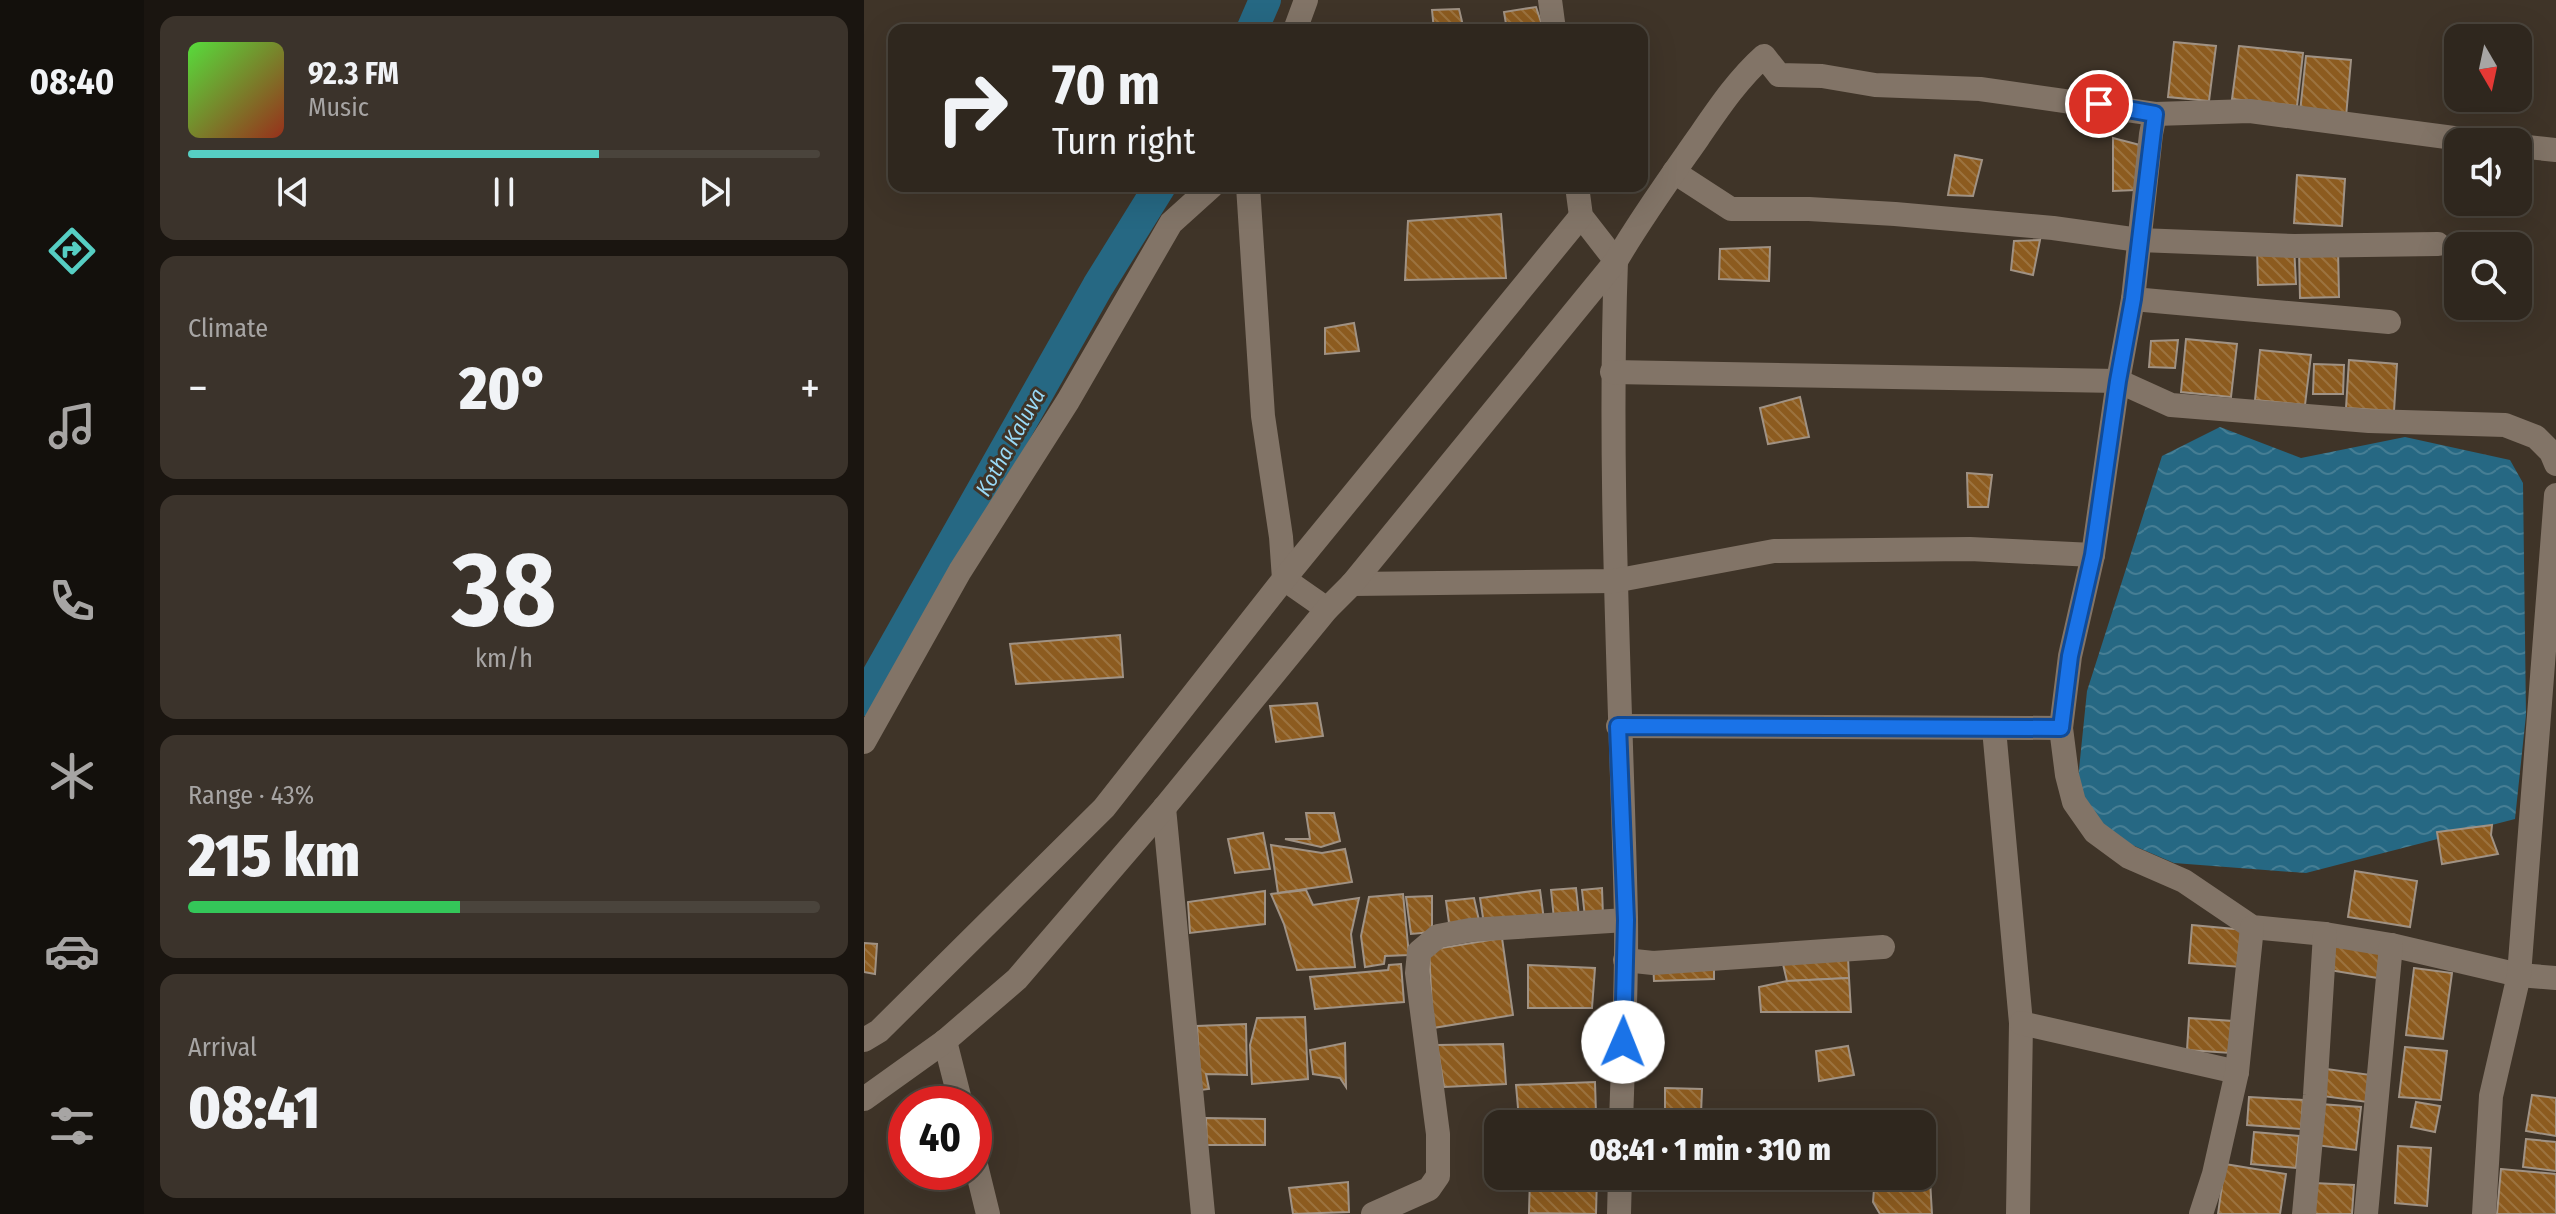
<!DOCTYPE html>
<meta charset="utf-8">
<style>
body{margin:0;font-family:"Fira Sans Condensed",sans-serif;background:#3b332b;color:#f1f3f6;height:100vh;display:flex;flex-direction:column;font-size:30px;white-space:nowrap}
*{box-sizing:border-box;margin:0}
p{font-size:26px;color:#a7a5a4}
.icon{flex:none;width:44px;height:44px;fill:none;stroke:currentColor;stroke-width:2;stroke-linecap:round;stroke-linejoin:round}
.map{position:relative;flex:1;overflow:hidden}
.details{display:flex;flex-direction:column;gap:16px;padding:16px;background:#1a1510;width:720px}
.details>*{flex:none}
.hud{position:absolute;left:24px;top:24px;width:760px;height:168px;border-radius:16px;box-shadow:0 8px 32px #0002,0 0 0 2px #4a443c;background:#2f271e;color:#f1f3f6;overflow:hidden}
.needle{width:52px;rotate:171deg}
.tools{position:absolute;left:1580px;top:24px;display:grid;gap:16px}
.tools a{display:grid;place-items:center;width:88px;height:88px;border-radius:16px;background:#2f271e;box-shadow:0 8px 32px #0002,0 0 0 2px #4a443c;font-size:40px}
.speed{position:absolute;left:24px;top:1086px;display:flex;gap:16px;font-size:40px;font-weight:700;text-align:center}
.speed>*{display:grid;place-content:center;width:104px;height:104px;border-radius:50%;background:#2f271e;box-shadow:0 8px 32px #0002,0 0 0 2px #4a443c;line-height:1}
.speed .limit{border:12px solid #d22;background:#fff;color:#111}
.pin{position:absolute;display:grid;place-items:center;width:68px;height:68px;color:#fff;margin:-34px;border:4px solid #fff;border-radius:50%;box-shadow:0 2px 8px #0007}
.me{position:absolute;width:88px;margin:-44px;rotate:1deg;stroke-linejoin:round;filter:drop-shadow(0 0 6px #0008)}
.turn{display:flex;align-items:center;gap:28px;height:168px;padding:0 32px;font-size:36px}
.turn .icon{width:104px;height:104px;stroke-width:2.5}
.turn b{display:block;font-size:56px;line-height:68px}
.big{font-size:60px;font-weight:800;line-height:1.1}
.details .widget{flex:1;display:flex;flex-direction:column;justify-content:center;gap:12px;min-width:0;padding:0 28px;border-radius:16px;background:#3b332b}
.details .dial{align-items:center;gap:0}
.dial b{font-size:104px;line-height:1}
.song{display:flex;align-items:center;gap:24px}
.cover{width:96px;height:96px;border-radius:12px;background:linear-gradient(135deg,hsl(110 70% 55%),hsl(10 70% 35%))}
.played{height:8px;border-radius:4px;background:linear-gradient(90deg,#56cec3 65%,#4a443c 65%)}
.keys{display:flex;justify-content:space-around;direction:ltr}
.heat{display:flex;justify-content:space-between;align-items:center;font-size:44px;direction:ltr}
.charge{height:12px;border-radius:6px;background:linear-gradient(90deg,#34c759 43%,#4a443c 0)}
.trip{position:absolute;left:620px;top:1110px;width:452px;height:80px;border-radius:16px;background:#2f271e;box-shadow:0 8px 32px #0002,0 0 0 2px #4a443c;font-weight:800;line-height:80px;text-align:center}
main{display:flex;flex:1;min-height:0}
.dock{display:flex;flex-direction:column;width:144px;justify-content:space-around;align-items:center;background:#13100c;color:#a7a5a4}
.dock .icon{width:56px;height:56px}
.dock .on{color:#56cec3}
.dock b{font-size:36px;color:#f1f3f6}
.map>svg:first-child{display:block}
</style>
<main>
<nav class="dock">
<b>08:40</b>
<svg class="icon on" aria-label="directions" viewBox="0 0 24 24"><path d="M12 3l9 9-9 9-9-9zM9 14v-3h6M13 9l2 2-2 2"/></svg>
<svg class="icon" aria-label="music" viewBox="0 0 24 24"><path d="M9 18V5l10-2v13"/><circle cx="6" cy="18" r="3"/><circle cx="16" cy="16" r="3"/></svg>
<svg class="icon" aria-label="phone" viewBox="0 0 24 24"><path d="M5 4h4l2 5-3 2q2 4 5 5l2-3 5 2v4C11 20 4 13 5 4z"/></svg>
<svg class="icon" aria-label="climate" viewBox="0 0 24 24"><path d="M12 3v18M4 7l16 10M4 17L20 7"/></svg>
<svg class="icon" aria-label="car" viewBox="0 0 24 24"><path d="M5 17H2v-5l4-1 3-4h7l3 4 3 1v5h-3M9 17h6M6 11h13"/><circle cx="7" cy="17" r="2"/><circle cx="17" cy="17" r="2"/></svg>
<svg class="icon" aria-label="filters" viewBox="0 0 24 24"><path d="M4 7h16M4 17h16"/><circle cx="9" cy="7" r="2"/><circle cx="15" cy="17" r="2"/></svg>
</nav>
<section class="details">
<div class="widget">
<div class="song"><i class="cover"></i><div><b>92.3 FM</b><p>Music</p></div></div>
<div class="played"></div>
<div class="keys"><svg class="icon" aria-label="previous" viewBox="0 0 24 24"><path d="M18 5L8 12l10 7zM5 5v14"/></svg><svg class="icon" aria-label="pause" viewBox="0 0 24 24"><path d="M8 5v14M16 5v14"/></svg><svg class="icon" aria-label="next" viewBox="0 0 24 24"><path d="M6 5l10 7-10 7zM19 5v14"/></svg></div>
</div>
<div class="widget"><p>Climate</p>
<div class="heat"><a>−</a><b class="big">20°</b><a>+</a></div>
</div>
<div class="widget dial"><b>38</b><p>km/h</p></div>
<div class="widget"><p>Range · 43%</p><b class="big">215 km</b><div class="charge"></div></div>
<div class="widget"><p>Arrival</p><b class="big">08:41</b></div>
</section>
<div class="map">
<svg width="1692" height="1214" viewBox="0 0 1692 1214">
<defs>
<pattern id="water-waves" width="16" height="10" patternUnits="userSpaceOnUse" patternTransform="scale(2)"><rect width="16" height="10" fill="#266883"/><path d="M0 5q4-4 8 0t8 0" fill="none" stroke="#467e94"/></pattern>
<pattern id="building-back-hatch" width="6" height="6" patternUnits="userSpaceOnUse" patternTransform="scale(2)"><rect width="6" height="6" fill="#8c5b1f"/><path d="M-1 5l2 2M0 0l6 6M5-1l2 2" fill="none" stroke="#9c733f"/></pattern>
</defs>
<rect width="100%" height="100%" fill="#3f3428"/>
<path fill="url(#water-waves)" d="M 1356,427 L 1437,458 L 1541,437 L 1646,460 L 1659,483 L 1662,715 L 1651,819 L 1442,873 L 1310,863 L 1247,836 L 1213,789 L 1223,691 L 1298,456 Z"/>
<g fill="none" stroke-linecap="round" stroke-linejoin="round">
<g stroke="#266883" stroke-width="32">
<path d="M 388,30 L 401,0"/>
<path d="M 0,700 L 234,286 L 296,186"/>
</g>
</g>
<g fill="url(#building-back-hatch)" stroke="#a09284" stroke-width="2">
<path d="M 672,7 L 679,28 L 643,30 L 640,12 Z"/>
<path d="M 595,9 L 600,30 L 570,30 L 568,10 Z"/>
<path d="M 1310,42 L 1352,46 L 1345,101 L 1304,97 Z"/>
<path d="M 1375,46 L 1439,53 L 1433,106 L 1368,99 Z"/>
<path d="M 1442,56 L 1487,60 L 1482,117 L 1436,112 Z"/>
<path d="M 1249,138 L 1276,145 L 1271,190 L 1249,191 Z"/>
<path d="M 1091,155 L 1118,160 L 1109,196 L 1084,195 Z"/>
<path d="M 1433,175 L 1481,179 L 1478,226 L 1430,223 Z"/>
<path d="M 637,214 L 642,278 L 541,280 L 544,221 Z"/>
<path d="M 1176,240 L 1169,275 L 1147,270 L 1150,241 Z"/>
<path d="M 1430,246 L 1432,284 L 1394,285 L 1393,247 Z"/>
<path d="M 906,247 L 905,281 L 855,279 L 856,249 Z"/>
<path d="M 1474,248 L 1475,297 L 1436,298 L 1435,249 Z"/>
<path d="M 490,323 L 495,351 L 461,354 L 461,328 Z"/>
<path d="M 1322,339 L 1373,344 L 1367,397 L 1317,392 Z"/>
<path d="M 1314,340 L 1311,368 L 1285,367 L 1287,341 Z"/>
<path d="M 1396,350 L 1447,355 L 1441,405 L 1391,400 Z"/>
<path d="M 1485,360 L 1533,364 L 1530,411 L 1482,408 Z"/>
<path d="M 1450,364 L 1480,365 L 1479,394 L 1449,394 Z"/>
<path d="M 936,397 L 945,437 L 904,444 L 896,408 Z"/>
<path d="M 1103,473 L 1128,475 L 1124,507 L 1104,507 Z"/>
<path d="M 256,635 L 259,677 L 152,684 L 146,644 Z"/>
<path d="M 453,703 L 459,736 L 412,742 L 406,706 Z"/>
<path d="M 442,813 L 470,813 L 476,841 L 457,847 L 421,839 L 446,839 Z"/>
<path d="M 1628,825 L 1627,835 L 1634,854 L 1578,864 L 1573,832 Z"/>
<path d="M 399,833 L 406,869 L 371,873 L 364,839 Z"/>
<path d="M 407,845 L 458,853 L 481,849 L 488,882 L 414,893 Z"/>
<path d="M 1491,871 L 1553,881 L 1546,927 L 1484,917 Z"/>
<path d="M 712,888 L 715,917 L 690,919 L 687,890 Z"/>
<path d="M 738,888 L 739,916 L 721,917 L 718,890 Z"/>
<path d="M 442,890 L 449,905 L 495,898 L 487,934 L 491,967 L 433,970 L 420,924 L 407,894 Z"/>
<path d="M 676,890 L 680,920 L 620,924 L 616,898 Z"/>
<path d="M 401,891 L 401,924 L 326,933 L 324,902 Z"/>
<path d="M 539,894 L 545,955 L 521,956 L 520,964 L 501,967 L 497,936 L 505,897 Z"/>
<path d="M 568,896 L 568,932 L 547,934 L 542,897 Z"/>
<path d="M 610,898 L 616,925 L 586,930 L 582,901 Z"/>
<path d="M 1328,925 L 1381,930 L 1378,967 L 1325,963 Z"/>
<path d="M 638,938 L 649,1015 L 569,1028 L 565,950 Z"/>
<path d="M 0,943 L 13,944 L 11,974 L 0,972 Z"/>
<path d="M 1469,944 L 1524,953 L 1520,979 L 1465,970 Z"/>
<path d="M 984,957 L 985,978 L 923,981 L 918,960 Z"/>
<path d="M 850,961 L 850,979 L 790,981 L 789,963 Z"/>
<path d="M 537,964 L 540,1002 L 451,1009 L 446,977 L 524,970 L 525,965 Z"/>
<path d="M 664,965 L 731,968 L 728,1008 L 664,1008 Z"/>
<path d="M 1550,968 L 1588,973 L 1579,1039 L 1542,1035 Z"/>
<path d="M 985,978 L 987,1012 L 897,1012 L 895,987 L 923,981 Z"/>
<path d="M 441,1017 L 444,1079 L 388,1084 L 386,1045 L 393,1018 Z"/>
<path d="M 1325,1018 L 1369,1021 L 1367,1053 L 1323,1050 Z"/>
<path d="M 382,1024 L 383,1075 L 342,1074 L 345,1089 L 337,1090 L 333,1026 Z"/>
<path d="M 481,1043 L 482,1087 L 476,1078 L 449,1074 L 446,1050 Z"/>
<path d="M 639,1044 L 642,1084 L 580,1087 L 573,1045 Z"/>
<path d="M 984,1046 L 990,1075 L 955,1081 L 952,1051 Z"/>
<path d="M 1541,1047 L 1583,1051 L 1577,1100 L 1535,1097 Z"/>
<path d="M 1455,1068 L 1507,1075 L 1503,1102 L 1451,1095 Z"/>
<path d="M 731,1082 L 732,1114 L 655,1119 L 652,1085 Z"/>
<path d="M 801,1088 L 838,1089 L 837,1114 L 801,1114 Z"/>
<path d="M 1668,1095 L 1692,1098 L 1692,1136 L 1662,1131 Z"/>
<path d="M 1385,1097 L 1439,1100 L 1437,1129 L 1383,1125 Z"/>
<path d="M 1552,1102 L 1576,1106 L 1571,1132 L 1547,1127 Z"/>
<path d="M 1456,1104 L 1497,1107 L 1492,1150 L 1451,1145 Z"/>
<path d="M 732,1114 L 732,1124 L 656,1124 L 655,1119 Z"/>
<path d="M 342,1118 L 401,1119 L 401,1145 L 343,1145 Z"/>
<path d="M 1390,1132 L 1435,1136 L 1432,1168 L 1387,1164 Z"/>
<path d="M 1662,1139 L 1692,1142 L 1692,1171 L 1659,1167 Z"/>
<path d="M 1058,1146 L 1064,1146 L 1068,1214 L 1016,1214 L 1009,1202 L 1011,1176 L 1058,1176 Z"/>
<path d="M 1534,1146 L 1567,1148 L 1563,1206 L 1531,1203 Z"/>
<path d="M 1361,1164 L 1422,1174 L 1416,1214 L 1354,1214 Z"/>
<path d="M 1637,1169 L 1692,1174 L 1692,1214 L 1633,1214 Z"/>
<path d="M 666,1176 L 733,1176 L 732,1214 L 665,1213 Z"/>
<path d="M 484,1182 L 485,1212 L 429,1214 L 425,1188 Z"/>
<path d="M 1450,1183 L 1490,1185 L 1488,1214 L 1448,1214 Z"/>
</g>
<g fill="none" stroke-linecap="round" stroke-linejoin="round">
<g stroke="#827467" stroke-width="24">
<path d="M 686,0 L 690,30"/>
<path d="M 431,30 L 442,0"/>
<path d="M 1291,114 L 1287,134 L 1269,299 L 1254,381 L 1229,555 L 1206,656 L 1197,728 L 1203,775 L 1210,802 L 1231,832 L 1265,857 L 1320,881 L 1388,927 L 1461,934 L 1527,945 L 1655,975 L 1692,978"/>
<path d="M 1654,146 L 1692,150"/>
<path d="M 810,172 L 867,209 L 945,209 L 1031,214 L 1189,228 L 1275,240 L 1430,246 L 1574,244"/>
<path d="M 384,186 L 399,416 L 417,537 L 420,579 L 463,609"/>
<path d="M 713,186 L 717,216 L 752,261 C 744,480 757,698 762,917 C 763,986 759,1055 757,1124"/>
<path d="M 1269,299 L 1525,322"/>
<path d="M 748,372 L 1254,381 L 1307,405 L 1505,421 L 1641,425 L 1672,437 L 1687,452 L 1692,464"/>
<path d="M 488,584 L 750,581 L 910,551 L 1106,549 L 1229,555"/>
<path d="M 754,726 L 1197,728"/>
<path d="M 1130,729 L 1157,1023 L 1154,1214"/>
<path d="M 0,742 L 96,571 L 204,401 L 307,223 L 348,186"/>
<path d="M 300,808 L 339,1214"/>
<path d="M 761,960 L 789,963 L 1019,947"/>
<path d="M 1157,1023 L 1373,1072"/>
<path d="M 0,1040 L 15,1031 L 240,808 L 420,579 L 717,216"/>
<path d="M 81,1041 L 97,1104"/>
<path d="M 0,1099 L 81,1041 L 153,979 L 300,808 L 463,609 L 488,584 L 752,261 C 777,218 806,178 834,138 C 854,109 874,79 900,56 L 915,75 L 958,76 L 1011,85 L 1116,89 L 1291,114 L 1386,111 L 1620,142"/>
<path d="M 110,1157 L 124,1214"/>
<path d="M 509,1214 L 565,1189 L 574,1176 L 574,1134 L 553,973 L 555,952 L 574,936 L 606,930 L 762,920"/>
<path d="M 755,1214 L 756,1176"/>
<path d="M 1337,1214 L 1350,1174 L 1373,1072 L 1388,927"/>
<path d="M 1440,1214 L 1451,1095 L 1461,934"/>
<path d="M 1502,1214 L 1527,945"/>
<path d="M 1620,1214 L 1627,1096 L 1655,975 L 1692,495"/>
</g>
</g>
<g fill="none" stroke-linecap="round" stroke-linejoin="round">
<defs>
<path id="route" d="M 759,1042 L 762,920 L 754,726 L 1197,728 L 1206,656 L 1229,555 L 1254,381 L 1269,299 L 1291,114 L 1235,104"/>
</defs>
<use href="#route" stroke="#114b97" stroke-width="20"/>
<use href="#route" stroke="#1a73e8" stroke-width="14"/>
</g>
<g text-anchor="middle" stroke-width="6" stroke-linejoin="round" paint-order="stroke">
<g font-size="22" font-style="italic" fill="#99d9f6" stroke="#3f3428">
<text transform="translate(146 442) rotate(-61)" y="8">Kotha Kaluva</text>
</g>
</g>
</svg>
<div class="tools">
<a><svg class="needle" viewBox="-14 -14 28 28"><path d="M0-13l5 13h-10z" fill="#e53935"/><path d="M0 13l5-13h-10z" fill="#a7a5a4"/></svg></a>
<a><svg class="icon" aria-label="sound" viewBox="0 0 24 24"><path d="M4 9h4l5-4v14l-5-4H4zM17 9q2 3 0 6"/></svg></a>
<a><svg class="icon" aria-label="search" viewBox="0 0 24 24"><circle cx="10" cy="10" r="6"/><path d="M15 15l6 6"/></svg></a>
</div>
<div class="speed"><div class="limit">40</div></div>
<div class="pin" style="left:1235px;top:104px;background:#d93025"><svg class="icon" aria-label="arrive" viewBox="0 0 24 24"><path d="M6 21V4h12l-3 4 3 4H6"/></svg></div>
<svg class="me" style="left:759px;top:1042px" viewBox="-20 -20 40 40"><circle r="19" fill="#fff"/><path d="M0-13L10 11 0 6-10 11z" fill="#1a73e8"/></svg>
<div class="trip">08:41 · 1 min · 310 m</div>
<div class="hud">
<div class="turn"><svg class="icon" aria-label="right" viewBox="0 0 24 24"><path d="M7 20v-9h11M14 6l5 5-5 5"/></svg><div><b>70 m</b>Turn right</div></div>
</div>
</div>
</main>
